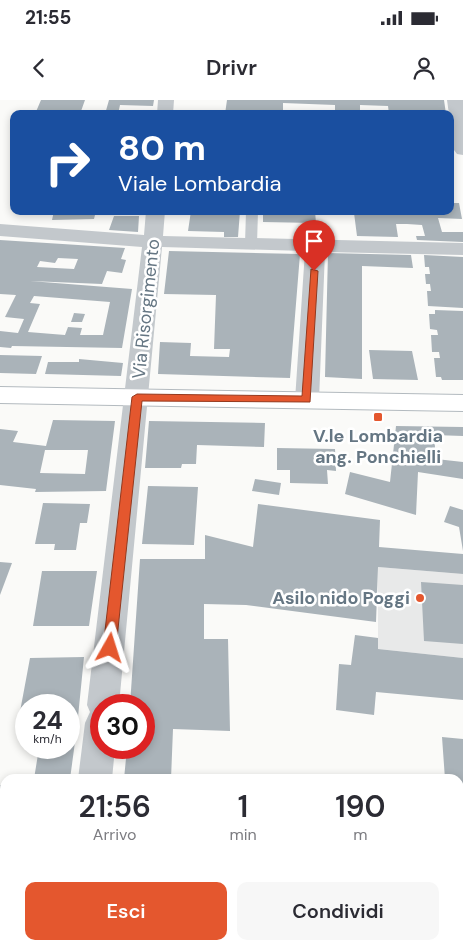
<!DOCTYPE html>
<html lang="it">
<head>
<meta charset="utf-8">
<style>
  body { margin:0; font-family:"DM Sans",sans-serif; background:#f7f7f7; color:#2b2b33; height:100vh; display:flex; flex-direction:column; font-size:19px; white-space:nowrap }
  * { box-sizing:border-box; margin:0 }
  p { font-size:16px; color:#7c7c81 }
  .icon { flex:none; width:28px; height:28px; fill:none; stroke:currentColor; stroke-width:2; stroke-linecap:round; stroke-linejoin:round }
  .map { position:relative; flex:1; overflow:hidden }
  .sheet { position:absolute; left:0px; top:674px; width:464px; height:176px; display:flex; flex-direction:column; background:#fff; border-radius:15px 15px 0 0; box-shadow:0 2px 8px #0003 }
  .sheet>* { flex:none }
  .banner { position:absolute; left:10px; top:10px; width:444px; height:105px; border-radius:10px; box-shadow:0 2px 8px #0003; background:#1a4fa0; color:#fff; overflow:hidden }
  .speed { position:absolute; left:15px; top:594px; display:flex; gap:10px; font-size:25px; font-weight:700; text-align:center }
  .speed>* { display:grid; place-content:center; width:65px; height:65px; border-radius:50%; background:#fff; box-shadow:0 2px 8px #0003; line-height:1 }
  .speed small { font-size:12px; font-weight:400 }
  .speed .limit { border:8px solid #d22; background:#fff; color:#111 }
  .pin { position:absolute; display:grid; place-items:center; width:42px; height:42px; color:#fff; margin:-51px -21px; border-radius:50% 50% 50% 0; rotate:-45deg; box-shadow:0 0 5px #0007 }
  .pin .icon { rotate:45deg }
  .me { position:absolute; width:55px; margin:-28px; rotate:6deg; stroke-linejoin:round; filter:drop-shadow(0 0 4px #0008) }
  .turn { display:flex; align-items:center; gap:18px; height:105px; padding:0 25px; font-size:22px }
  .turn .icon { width:65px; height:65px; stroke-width:2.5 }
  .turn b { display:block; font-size:35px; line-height:42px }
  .eta { display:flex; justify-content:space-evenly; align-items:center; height:85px; text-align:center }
  .eta b { font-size:30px; font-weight:600; line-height:35px }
  .cta { display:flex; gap:10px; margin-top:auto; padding:10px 25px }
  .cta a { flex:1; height:58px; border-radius:10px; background:#e4572e; color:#fff; font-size:20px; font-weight:600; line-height:58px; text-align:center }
  .cta a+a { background:#f7f7f7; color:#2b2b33 }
  .status { display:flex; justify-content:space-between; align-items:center; height:35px; padding:0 25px; background:#fff; direction:ltr }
  .status svg { height:14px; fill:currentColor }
  header { display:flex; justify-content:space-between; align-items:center; height:65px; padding:0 25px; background:#fff; font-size:22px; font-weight:600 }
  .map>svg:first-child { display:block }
  .built { fill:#e8e9e9 }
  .building { fill:#aab3b9; fill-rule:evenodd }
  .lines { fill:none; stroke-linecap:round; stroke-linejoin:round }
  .secondary-casing { stroke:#b3babf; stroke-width:2 }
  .lane { fill:#c3c8cc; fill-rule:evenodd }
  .street { fill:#c3c8cc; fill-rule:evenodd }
  .secondary { fill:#fff; fill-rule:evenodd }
  .route { fill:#e4572e; stroke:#94391e }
  .poi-dot { fill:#e4572e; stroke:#fff; stroke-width:2 }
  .labels { text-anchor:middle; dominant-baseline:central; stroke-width:5; stroke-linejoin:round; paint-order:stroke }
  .street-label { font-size:18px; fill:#657683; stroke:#fff }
  .poi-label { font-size:18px; font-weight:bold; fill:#657683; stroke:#fff }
</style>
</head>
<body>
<div class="status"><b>21:55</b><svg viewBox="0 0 49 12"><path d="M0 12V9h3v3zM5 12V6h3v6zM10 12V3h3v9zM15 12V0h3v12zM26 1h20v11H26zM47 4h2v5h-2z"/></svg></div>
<header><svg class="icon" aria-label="back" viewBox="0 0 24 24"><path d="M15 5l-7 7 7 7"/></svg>Drivr<svg class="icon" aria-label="person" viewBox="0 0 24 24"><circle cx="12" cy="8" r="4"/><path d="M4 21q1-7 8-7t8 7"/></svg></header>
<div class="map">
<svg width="463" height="849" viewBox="0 0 463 849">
  <rect width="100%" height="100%" fill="#fafaf8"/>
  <!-- built -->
  <path class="built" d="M378 467 463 474V558L378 549Z"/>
  <!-- building -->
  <path class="building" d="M41 0H85L80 14H35Z
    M109 0H154L153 6 120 5 118 14H105Z
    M227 0H444L446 14H429L428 11 416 10 417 14H389L388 6 360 5V13H335V5L283 3V14H225Z
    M450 46H451L454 69 450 68Z
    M450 103H459L462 119 438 118 442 132H463V142L417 140 416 136H425L422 125 407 124H396L398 137 357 136 354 113 450 111Z
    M54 111H96L94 119 52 120Z
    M191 111H240L238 137H224V132L188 131Z
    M263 111H315L316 123 263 122Z
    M114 116H139L138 132 109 130Z
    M0 140 125 148 121 159 126 160 122 173 107 171 102 184 30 181 132 189 122 248 12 246 11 248 0 247V231L18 233 24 219 5 217 16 195 0 194ZM58 158 78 159 74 169 37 167 40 161 55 163ZM34 196 110 202 103 235H80L82 228 68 227 65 235 28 232 40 204 30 203Z
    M169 151 300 154 290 278 158 274 160 242 191 243 190 256 229 257 230 249H214L216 195 164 194Z
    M328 153 411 155 413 168 362 166V279L325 277Z
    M424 155 463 157V208L428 206 427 191H431L430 184H426L425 174H430L429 167H425Z
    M435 210 463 211V280H442L441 277H436L434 258H440L439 252H432L431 235H438L437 230 430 229 429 214H435Z
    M74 213 85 214 82 222H71Z
    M369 250 412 251 418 280 373 279Z
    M0 255 42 256 36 274 0 273Z
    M79 259 123 263 121 276 45 274 48 262H79Z
    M53 320 115 321 106 391 35 392 36 389 0 385V329L18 331 13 342 46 346ZM45 350H88L85 374 40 373Z
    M149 321 265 323 264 347 197 345 196 364H182L181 368H145Z
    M396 326 463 327V336L434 335 436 359 463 362V379L418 372 416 415 345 394 350 372 390 382Z
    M277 348 335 349 336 371 327 370 328 384 290 383V370H277Z
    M255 379 281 383 279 395 252 391Z
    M148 386 198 387 194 445 142 444Z
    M43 403 90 404 87 423H80L76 450H54L55 444H35Z
    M258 404 380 420 379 447 463 454V474L378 467 376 522 246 505 204 504V539H228L230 631 173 629 171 679H124L127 648H144V605H130L140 459H205V435L253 447Z
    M450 406 463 410V451L459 427 444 422Z
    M0 462 12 463 0 495Z
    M42 471H97L89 526H33Z
    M421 482 463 485V544L424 541Z
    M355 535 378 538V549L463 558V600L376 592 374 615 336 610 339 564 351 565Z
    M84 557 78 617H69V605H26V617H19L30 558Z
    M442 637 463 639V714L459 713V679H445Z
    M69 642H75L70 679H34L39 648H69Z
    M0 685 5 686V723L0 721Z"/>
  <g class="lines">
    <defs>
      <path id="secondary" d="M0 287 463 295V311L0 303Z"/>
    </defs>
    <!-- secondary casing -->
    <use href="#secondary" class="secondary-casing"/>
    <!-- lane -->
    <path class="lane" d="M246 111H258L257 144 251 148 245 144Z"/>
    <!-- street -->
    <path class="street" d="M158 0H174L173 14H157Z
      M447 0H463V55L457 54 454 50Z
      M146 111H165L163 136 463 143V155L325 152 319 300 316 306 307 308 298 306 295 300 305 151 162 147 119 605H101V648H115L112 679H78L85 623 90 612 87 605 142 147 0 136V124L144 135Z
      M0 746 5 747V783L0 782Z
      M46 845H85L84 849H44Z
      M385 845H443L445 849H386Z"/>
    <!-- secondary -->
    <use href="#secondary" class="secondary"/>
  </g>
  <!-- route -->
  <path class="route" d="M311 169 318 171 310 302 142 301 116 548 114 552 110 553 105 552 103 548 132 297 137 294 302 296Z"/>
  <!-- markers -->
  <g class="poi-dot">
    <rect x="373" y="312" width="10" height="10" rx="2.5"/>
    <circle cx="420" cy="498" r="5"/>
  </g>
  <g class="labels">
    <!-- street labels -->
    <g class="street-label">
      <text transform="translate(146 209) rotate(-84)">Via Risorgimento</text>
    </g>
    <!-- poi labels -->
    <g class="poi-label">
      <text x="378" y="336">V.le Lombardia<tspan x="378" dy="21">ang. Ponchielli</tspan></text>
      <text x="410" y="498" text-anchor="end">Asilo nido Poggi</text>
    </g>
  </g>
</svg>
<div class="speed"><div>24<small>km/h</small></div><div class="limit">30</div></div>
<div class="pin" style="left:314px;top:171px;background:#d93025"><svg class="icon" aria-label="arrive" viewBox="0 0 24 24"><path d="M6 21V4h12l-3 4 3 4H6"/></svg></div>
<svg class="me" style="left:110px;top:548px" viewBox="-20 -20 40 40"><path d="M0-17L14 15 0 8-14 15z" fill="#e4572e" stroke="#fff" stroke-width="4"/></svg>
<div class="banner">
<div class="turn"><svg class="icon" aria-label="right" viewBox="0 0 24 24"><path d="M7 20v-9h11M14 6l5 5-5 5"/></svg><div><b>80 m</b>Viale Lombardia</div></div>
</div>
<section class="sheet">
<div class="eta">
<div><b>21:56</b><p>Arrivo</p></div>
<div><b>1</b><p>min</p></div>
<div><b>190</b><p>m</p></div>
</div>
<div class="cta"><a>Esci</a><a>Condividi</a></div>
</section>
</div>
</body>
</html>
